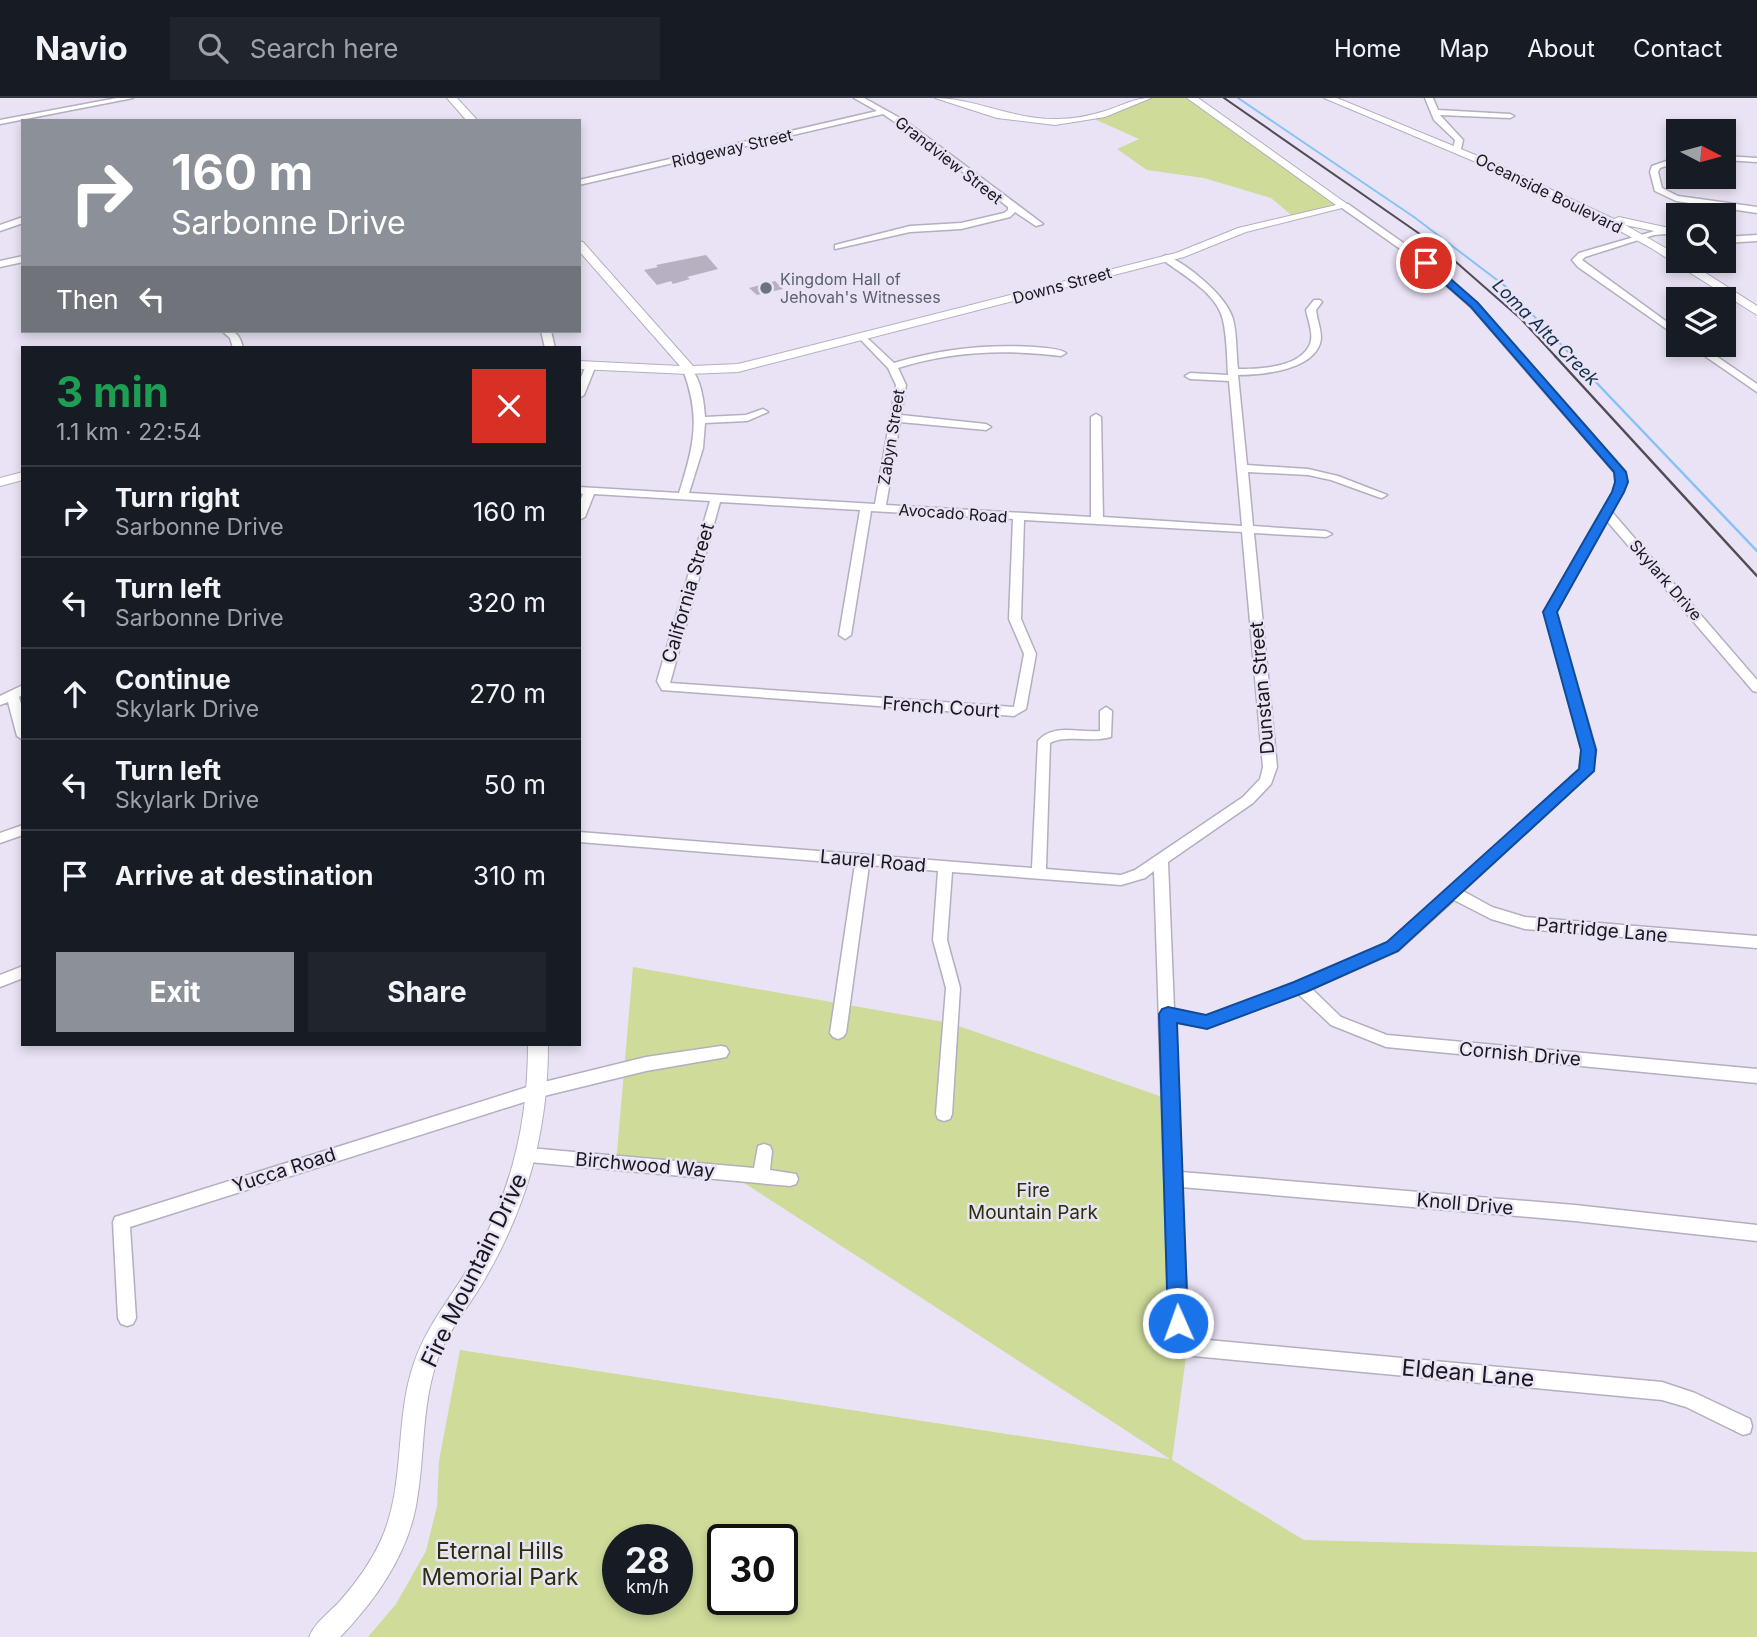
<!DOCTYPE html>
<html lang="en">
<head>
<meta charset="utf-8">
<style>
  body { margin:0; font-family:Inter,sans-serif; background:#20242c; color:#f1f3f6; height:100vh; display:flex; flex-direction:column; font-size:26px; white-space:nowrap }
  * { box-sizing:border-box; margin:0 }
  p { font-size:23px; color:#9ea1a6 }
  .icon { flex:none; width:38px; height:38px; fill:none; stroke:currentColor; stroke-width:2; stroke-linecap:round; stroke-linejoin:round }
  .map { position:relative; flex:1; overflow:hidden }
  .drawer { position:absolute; left:21px; top:248px; width:560px; height:700px; display:flex; flex-direction:column; background:#171b24; border-radius:0px; box-shadow:0 4px 10px #0003 }
  .drawer>* { flex:none }
  .guide { position:absolute; left:21px; top:21px; width:560px; height:214px; border-radius:0px; box-shadow:0 4px 10px #0003; background:#8c9099; color:#fff; overflow:hidden }
  .needle { width:46px; rotate:96deg }
  .controls { position:absolute; left:1666px; top:21px; display:grid; gap:14px }
  .controls a { display:grid; place-items:center; width:70px; height:70px; border-radius:0px; background:#171b24; box-shadow:0 4px 10px #0003; font-size:35px }
  .speed { position:absolute; left:602px; top:1426px; display:flex; gap:14px; font-size:35px; font-weight:700; text-align:center }
  .speed>* { display:grid; place-content:center; width:91px; height:91px; border-radius:50%; background:#171b24; box-shadow:0 4px 10px #0003; line-height:1 }
  .speed small { font-size:18px; font-weight:400 }
  .speed .limit { border:4px solid #111; border-radius:10px; background:#fff; color:#111 }
  .pin { position:absolute; display:grid; place-items:center; width:60px; height:60px; color:#fff; margin:-30px; border:4px solid #fff; border-radius:50%; box-shadow:0 2px 7px #0007 }
  .me { position:absolute; width:77px; margin:-38px; rotate:358deg; stroke-linejoin:round; filter:drop-shadow(0 0 5px #0008) }
  .turn { display:flex; align-items:center; gap:24px; height:147px; padding:0 35px; font-size:32px }
  .turn .icon { width:91px; height:91px; stroke-width:2.5 }
  .turn b { display:block; font-size:49px; line-height:60px }
  .then { display:flex; align-items:center; height:66px; padding:0 35px; background:#0003; gap:14px; font-size:26px }
  .round { display:grid; place-items:center; flex:none; width:74px; height:74px; border-radius:0px; background:#20242c }
  .overview { display:flex; align-items:center; justify-content:space-between; height:119px; padding:0 35px }
  h1 { font-size:42px; font-weight:700; line-height:52px; color:#1e9e55 }
  .button { display:flex; gap:14px; margin-top:auto; padding:14px 35px }
  .button a { flex:1; height:80px; border-radius:0px; background:#8c9099; color:#fff; font-size:28px; font-weight:700; line-height:80px; text-align:center }
  .button a+a { background:#20242c; color:#f1f3f6 }
  ul { padding:0; list-style:none }
  li { display:flex; align-items:center; gap:21px; height:91px; padding:0 35px; border-top:2px solid #363941 }
  li div { flex:1 }
  li b { display:block; font-size:26px }
  li em { font-style:normal }
  header { display:flex; align-items:center; gap:42px; box-sizing:border-box; height:98px; padding:0 35px; background:#171b24; border-bottom:2px solid #363941 }
  header strong { font-size:33px }
  nav { display:flex; gap:38px; margin-inline-start:auto; font-size:24px }
  .search { width:490px; height:63px; background:#20242c; display:flex; align-items:center; gap:18px; box-sizing:border-box; padding:0 24px; border-radius:0px; color:#9ea1a6; font-size:26px }
  .map>svg:first-child { display:block }
  .green { fill:#cedb99; fill-rule:evenodd }
  .lines { fill:none; stroke-linecap:round; stroke-linejoin:round }
  .stream-far1 { stroke:#86c2f7; stroke-width:2 }
  .stream { stroke:#86c2f7; stroke-width:2.5 }
  .building { fill:#b6b0c1 }
  .minor-casing { stroke:#b4aebf; stroke-width:3 }
  .major-casing { stroke:#b4aebf; stroke-width:2 }
  .minor { fill:#fff; fill-rule:evenodd }
  .major { fill:#fff; fill-rule:evenodd }
  .rail-far1 { stroke:#4f4c55; stroke-width:2 }
  .rail { stroke:#4f4c55; stroke-width:2.5 }
  .route { fill:#1a73e8; stroke:#114b97; stroke-width:2 }
  .worship-dot { fill:#6b7280; stroke:#e9e3f5; stroke-width:2.5 }
  .labels { text-anchor:middle; dominant-baseline:central; stroke-width:5; stroke-linejoin:round; paint-order:stroke }
  .far-street-label { font-size:16px; fill:#1a181e; stroke:#e9e3f5 }
  .far-worship-label { font-size:16px; fill:#5b616d; stroke:#e9e3f5; text-anchor:start }
  .far-water-label { font-size:18px; font-style:italic; fill:#10304a; stroke:#e9e3f5 }
  .street-label { font-size:19px; fill:#1a181e; stroke:#e9e3f5 }
  .park-label { font-size:19px; fill:#2a3007; stroke:#e9e3f5 }
  .near-street-label { font-size:23px; fill:#1a181e; stroke:#e9e3f5 }
  .near-park-label { font-size:23px; fill:#2a3007; stroke:#e9e3f5 }
</style>
</head>
<body>
<header>
<strong>Navio</strong>
<div class="search"><svg class="icon" aria-label="search" viewBox="0 0 24 24"><circle cx="10" cy="10" r="6"/><path d="M15 15l6 6"/></svg>Search here</div>
<nav><a>Home</a><a>Map</a><a>About</a><a>Contact</a></nav>
</header>
<div class="map">
<svg width="1757" height="1539" viewBox="0 0 1757 1539">
  <rect width="100%" height="100%" fill="#e9e3f5"/>
  <!-- green -->
  <path class="green" d="M1145 0H1193L1346 108 1295 120 1271 100 1204 80 1147 72 1117 51 1139 41 1092 20Z
    M633 869 950 925 1171 1002 1188 1244 1172 1362 1304 1442 1757 1454V1539H368L396 1506 426 1453 437 1408 439 1363 460 1252 1170 1361 732 1077 616 1066ZM618 1442H677V1502H618ZM723 1442H782V1502H723Z"/>
  <g class="lines">
    <!-- stream-far1 -->
    <path class="stream-far1" d="M1238 0 1414 119 1505 188 1573 259"/>
    <!-- stream -->
    <path class="stream" d="M1571 258 1757 453"/>
  </g>
  <!-- building -->
  <path class="building" d="M706 157 718 171 687 179 690 181 673 186 671 183 657 187 644 172 658 169 656 167Z
    M775 183 783 191 757 197 749 190Z"/>
  <g class="lines">
    <defs>
      <path id="minor" d="M117 0H133L0 26V22Z
        M854 0H864L907 24 1043 126 1036 128 1015 114 1010 119 961 131 910 134 835 151V147L910 128 961 125 1004 115 1008 112V109L924 44 883 16 579 87V82L877 13Z
        M1425 0H1433L1438 12 1510 16 1514 18 1510 20 1440 17 1463 42 1461 51 1457 53 1453 51 1455 42 1434 22Z
        M1724 58 1757 60V64L1724 62Z
        M1678 59V64L1660 70 1658 74 1662 90 1678 98 1757 109V115L1676 103 1655 93 1650 74 1652 68Z
        M1342 106H1348L1429 163 1477 205 1624 372 1626 384 1612 414 1757 582V594L1753 593 1607 423 1556 514 1596 652 1593 673 1463 793 1492 809 1525 819 1757 838V850L1525 831 1491 821 1454 802 1398 853 1312 891 1341 919 1387 937 1757 971V985L1386 949 1331 927 1298 896 1207 930 1175 924 1181 1074 1575 1107 1757 1127V1143L1575 1123 1181 1089 1189 1232 1197 1241 1662 1284 1695 1295 1750 1321 1752 1328 1750 1335 1743 1337 1686 1309 1662 1302 1193 1258C1178 1252 1173 1240 1169 1225L1154 773 1145 780 1121 787 952 774 947 842 960 890 952 1016 950 1021 944 1023 938 1021 936 1016 946 890 933 842 938 773 869 767 846 935 843 939 838 941 833 939 830 935 855 766 579 744V734L1032 770 1038 643C1053 625 1079 635 1100 633V613L1106 609 1112 613 1111 639C1091 645 1066 636 1050 645L1046 771 1121 777 1135 772 1243 699 1260 681 1263 669 1242 434 1024 422 1021 521 1036 556 1026 611 1014 618 662 592 657 583 710 403 594 396 585 419 579 422V405L583 396 579 395V389L679 395C694 348 701 319 683 272L688 269C701 277 704 304 705 319L746 317 763 311 768 314 747 323 705 325 703 350 689 395 875 406 896 287 888 270 859 240 864 237 894 265C939 251 987 246 1034 249 1045 250 1058 250 1066 255L1061 258C1006 251 951 253 898 270L906 287 901 317 986 326 991 329 986 332 900 324 886 407 1091 419V319L1096 316 1101 319 1103 419 1242 428 1229 283 1190 281 1185 278 1190 275 1228 277C1227 259 1227 240 1223 222 1217 195 1184 178 1163 162L1161 160 1166 157C1188 167 1226 197 1233 221 1237 237 1236 255 1238 271 1259 271 1300 270 1310 246 1314 236 1308 222 1306 212L1314 202H1320L1322 204 1316 212C1317 221 1321 231 1321 240 1318 272 1262 277 1238 277L1247 367 1308 371 1338 378 1387 397 1382 400 1378 399 1331 382 1308 377 1248 374 1253 428 1326 433 1332 436 1326 439 1254 435 1277 669 1271 686 1253 705 1168 764 1174 911 1207 918 1295 885 1388 845 1580 671 1582 652 1544 514 1613 394 1616 384 1615 375 1471 209 1423 167 1342 110ZM720 404 860 412 839 537 845 541 851 537 871 413 1013 421 1009 521 1024 556 1014 609 670 585Z
        M23 119V125L0 133V127Z
        M1665 130 1678 132V138L1665 136 1654 137 1585 159 1582 162 1678 232V239L1578 169 1572 162 1579 155Z
        M1757 137V143L1724 145V139Z
        M23 158V164L0 169V163Z
        M222 233C236 232 240 237 243 250H233L230 240Z
        M541 233H551L555 250H545Z
        M1689 247H1700L1757 286V294Z
        M587 265 596 267 584 297 579 300V284Z
        M23 587V596L19 599 23 613V642L17 638 8 604 0 607V598Z
        M23 727V737L0 745V735Z
        M23 868V880L0 889V877Z
        M721 948 726 949 729 954 726 959 721 960 646 973 540 999 130 1129 136 1220 133 1226 127 1228 121 1226 118 1220 113 1124 115 1119 540 985 646 959Z
        M764 1046 770 1048 772 1053 770 1072 796 1076 798 1081 796 1086 790 1088 529 1064 523 1062 521 1057 523 1052 529 1050 754 1070 758 1048Z"/>
      <path id="major" d="M447 0H457L478 23H467Z
        M935 0C975 0 1013 22 1057 21 1073 21 1089 18 1105 13 1121 8 1134 0 1151 0L1105 19 1055 27 997 20Z
        M1187 0H1198L1350 108 1246 134 1184 159 738 274 688 276 579 271V263L680 268 579 153V143L583 144 693 268 738 266 1176 155 1238 130 1336 107Z
        M1324 0H1337L1490 63 1614 121 1619 119 1678 132V136L1674 137 1625 127 1678 157V163H1687L1757 208V217L1651 150 1598 121 1483 67Z
        M23 374V382L0 388V380Z
        M528 947H548C548 1032 528 1106 486 1179 470 1208 446 1234 436 1266 421 1312 425 1361 416 1408 407 1456 377 1500 344 1535L340 1539H309C315 1524 329 1515 340 1503 356 1485 371 1464 381 1442 406 1387 394 1322 414 1265 426 1229 450 1201 469 1169 510 1099 528 1028 528 947Z"/>
    </defs>
    <!-- minor casing -->
    <use href="#minor" class="minor-casing"/>
    <!-- major casing -->
    <use href="#major" class="major-casing"/>
    <!-- minor -->
    <use href="#minor" class="minor"/>
    <!-- major -->
    <use href="#major" class="major"/>
    <!-- rail-far1 -->
    <path class="rail-far1" d="M1224 0 1440 150 1521 221 1556 259"/>
    <!-- rail -->
    <path class="rail" d="M1555 258 1757 478"/>
  </g>
  <!-- route -->
  <path class="route" d="M1423 163H1430L1478 205 1626 374 1628 384 1624 394 1557 514 1596 652 1594 673 1398 853 1306 894 1207 931 1177 925 1188 1225 1185 1232 1178 1235 1171 1232 1168 1225 1159 916 1162 911 1168 909 1206 917 1294 884 1387 844 1579 671 1581 652 1543 514 1612 394 1615 384 1614 374 1471 209 1423 167Z"/>
  <!-- markers -->
  <circle class="worship-dot" cx="766" cy="190" r="7"/>
  <g class="labels">
    <!-- far-street labels -->
    <g class="far-street-label">
      <text transform="translate(732 50) rotate(-13)">Ridgeway Street</text>
      <text transform="translate(949 62) rotate(38)">Grandview Street</text>
      <text transform="translate(1549 95) rotate(26)">Oceanside Boulevard</text>
      <text transform="translate(1062 187) rotate(-15)">Downs Street</text>
      <text transform="translate(891 339) rotate(-81)">Zabyn Street</text>
      <text transform="translate(953 415) rotate(4)">Avocado Road</text>
      <text transform="translate(1666 482) rotate(49)">Skylark Drive</text>
    </g>
    <!-- far-worship labels -->
    <g class="far-worship-label">
      <text x="780" y="181">Kingdom Hall of<tspan x="780" dy="18">Jehovah's Witnesses</tspan></text>
    </g>
    <!-- far-water labels -->
    <g class="far-water-label">
      <text transform="translate(1546 234) rotate(45)">Loma Alta Creek</text>
    </g>
    <!-- street labels -->
    <g class="street-label">
      <text transform="translate(688 495) rotate(-74)">California Street</text>
      <text transform="translate(1262 590) rotate(-95)">Dunstan Street</text>
      <text transform="translate(941 609) rotate(4)">French Court</text>
      <text transform="translate(873 763) rotate(5)">Laurel Road</text>
      <text transform="translate(1602 832) rotate(5)">Partridge Lane</text>
      <text transform="translate(1520 956) rotate(5)">Cornish Drive</text>
      <text transform="translate(645 1067) rotate(5)">Birchwood Way</text>
      <text transform="translate(284 1072) rotate(-18)">Yucca Road</text>
      <text transform="translate(1465 1106) rotate(5)">Knoll Drive</text>
    </g>
    <!-- park labels -->
    <g class="park-label">
      <text x="1033" y="1092">Fire<tspan x="1033" dy="22">Mountain Park</tspan></text>
    </g>
    <!-- near-street labels -->
    <g class="near-street-label">
      <text transform="translate(474 1172) rotate(-64)">Fire Mountain Drive</text>
      <text transform="translate(1468 1275) rotate(5)">Eldean Lane</text>
    </g>
    <!-- near-park labels -->
    <g class="near-park-label">
      <text x="500" y="1453">Eternal Hills<tspan x="500" dy="26">Memorial Park</tspan></text>
    </g>
  </g>
</svg>
<div class="controls">
<a><svg class="needle" viewBox="-14 -14 28 28"><path d="M0-13l5 13h-10z" fill="#e53935"/><path d="M0 13l5-13h-10z" fill="#9ea1a6"/></svg></a>
<a><svg class="icon" aria-label="search" viewBox="0 0 24 24"><circle cx="10" cy="10" r="6"/><path d="M15 15l6 6"/></svg></a>
<a><svg class="icon" aria-label="layers" viewBox="0 0 24 24"><path d="M12 4l9 5-9 5-9-5zM3 14l9 5 9-5"/></svg></a>
</div>
<div class="speed"><div>28<small>km/h</small></div><div class="limit">30</div></div>
<div class="pin" style="left:1426px;top:165px;background:#d93025"><svg class="icon" aria-label="arrive" viewBox="0 0 24 24"><path d="M6 21V4h12l-3 4 3 4H6"/></svg></div>
<svg class="me" style="left:1178px;top:1225px" viewBox="-20 -20 40 40"><circle r="17" fill="#1a73e8" stroke="#fff" stroke-width="3"/><path d="M0-11L8 9 0 5-8 9z" fill="#fff"/></svg>
<div class="guide">
<div class="turn"><svg class="icon" aria-label="right" viewBox="0 0 24 24"><path d="M7 20v-9h11M14 6l5 5-5 5"/></svg><div><b>160 m</b>Sarbonne Drive</div></div>
<div class="then">Then<svg class="icon" aria-label="left" viewBox="0 0 24 24"><path d="M17 20v-9H6M10 6l-5 5 5 5"/></svg></div>
</div>
<section class="drawer">
<div class="overview"><div><h1>3 min</h1><p>1.1 km · 22:54</p></div><a class="round" style="background:#d93025;color:#fff"><svg class="icon" aria-label="close" viewBox="0 0 24 24"><path d="M6 6l12 12M18 6L6 18"/></svg></a></div>
<ul>
<li><svg class="icon" aria-label="right" viewBox="0 0 24 24"><path d="M7 20v-9h11M14 6l5 5-5 5"/></svg><div><b>Turn right</b><p>Sarbonne Drive</p></div><em>160 m</em></li>
<li><svg class="icon" aria-label="left" viewBox="0 0 24 24"><path d="M17 20v-9H6M10 6l-5 5 5 5"/></svg><div><b>Turn left</b><p>Sarbonne Drive</p></div><em>320 m</em></li>
<li><svg class="icon" aria-label="ahead" viewBox="0 0 24 24"><path d="M12 20V5M6 11l6-6 6 6"/></svg><div><b>Continue</b><p>Skylark Drive</p></div><em>270 m</em></li>
<li><svg class="icon" aria-label="left" viewBox="0 0 24 24"><path d="M17 20v-9H6M10 6l-5 5 5 5"/></svg><div><b>Turn left</b><p>Skylark Drive</p></div><em>50 m</em></li>
<li><svg class="icon" aria-label="arrive" viewBox="0 0 24 24"><path d="M6 21V4h12l-3 4 3 4H6"/></svg><div><b>Arrive at destination</b></div><em>310 m</em></li>
</ul>
<div class="button"><a>Exit</a><a>Share</a></div>
</section>
</div>
</body>
</html>
